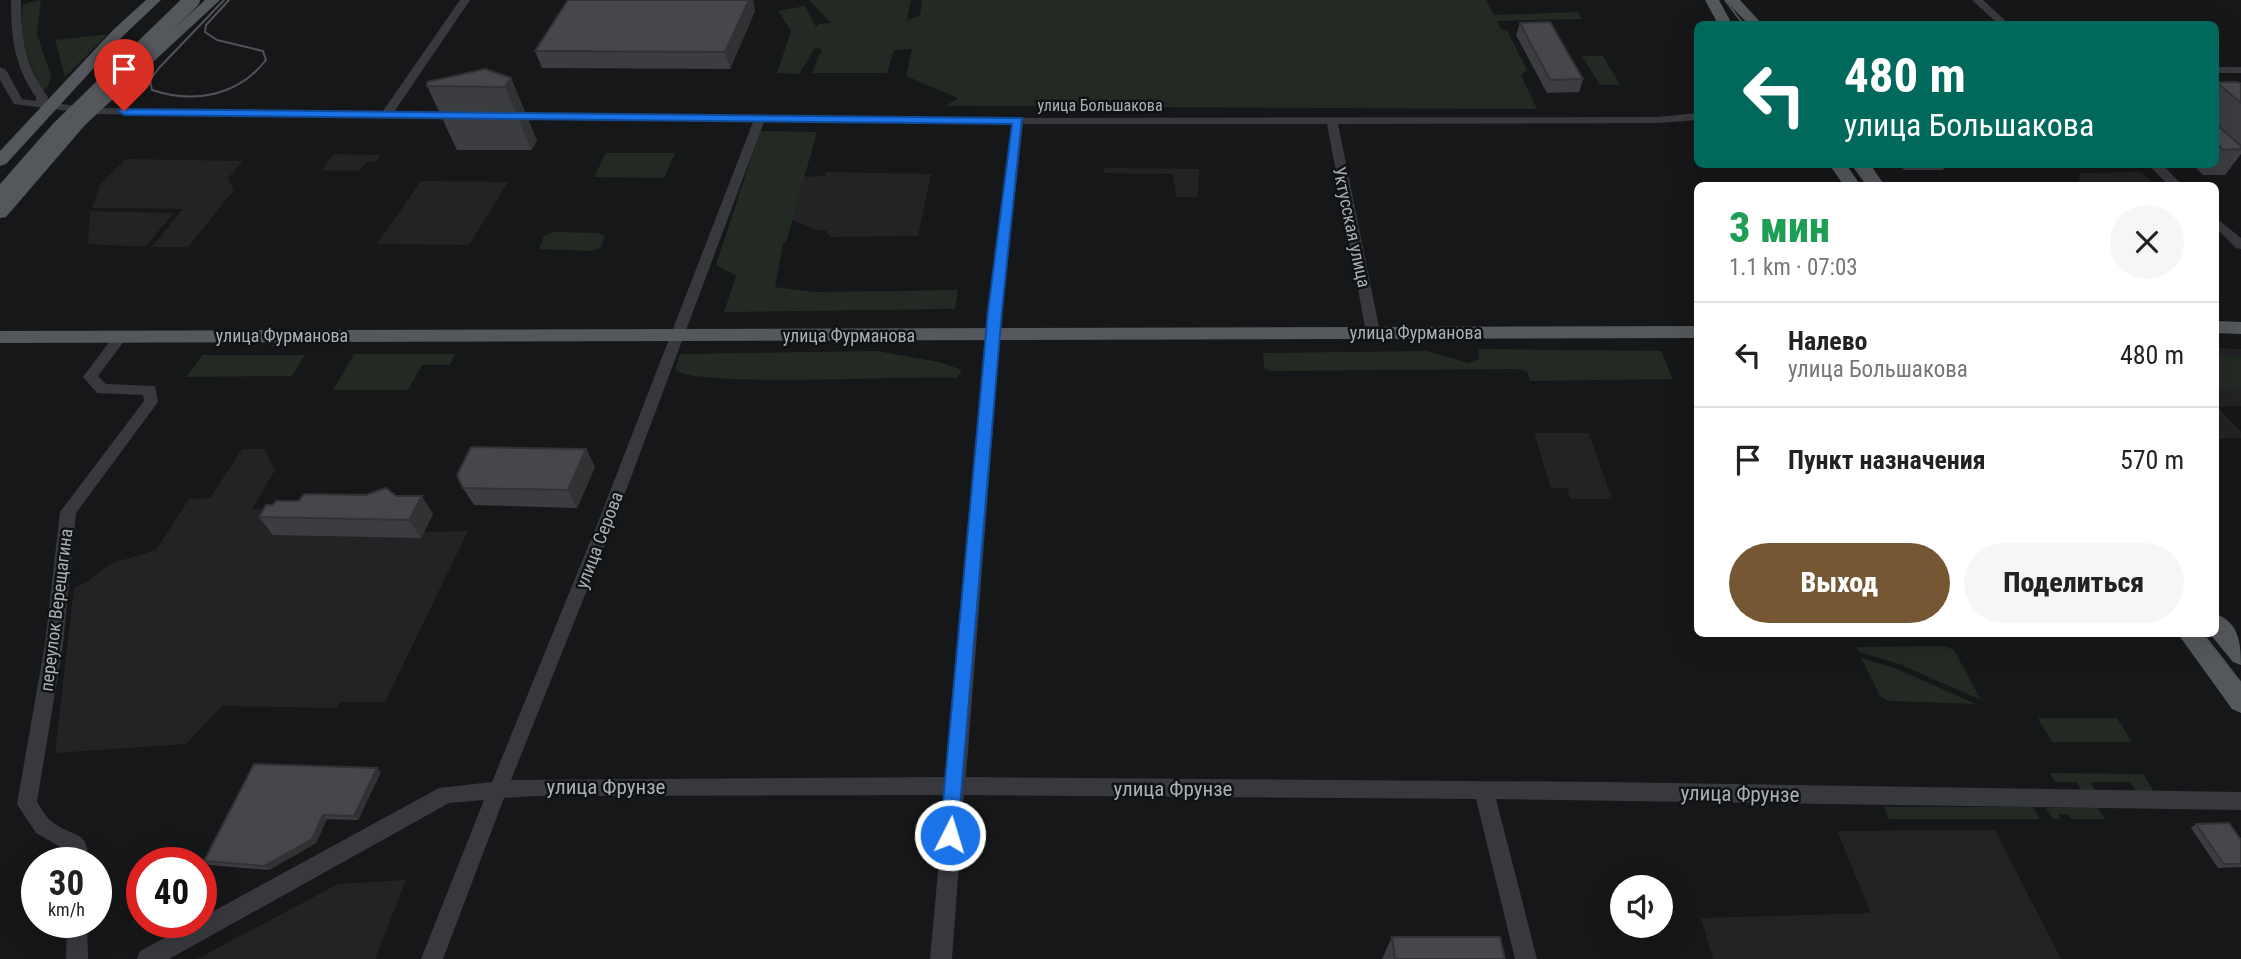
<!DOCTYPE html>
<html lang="ru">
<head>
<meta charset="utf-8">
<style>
  body { margin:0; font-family:"Roboto Condensed",sans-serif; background:#f6f6f6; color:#222; height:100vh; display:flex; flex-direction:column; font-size:26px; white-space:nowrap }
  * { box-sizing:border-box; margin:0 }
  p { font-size:23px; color:#767676 }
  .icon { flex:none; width:38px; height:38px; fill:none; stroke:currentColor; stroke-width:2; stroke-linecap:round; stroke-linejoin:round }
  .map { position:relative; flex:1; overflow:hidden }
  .sheet { position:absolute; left:1694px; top:182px; width:525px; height:455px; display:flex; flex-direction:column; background:#fff; border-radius:10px; box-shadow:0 7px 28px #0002 }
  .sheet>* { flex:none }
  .hud { position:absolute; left:1694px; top:21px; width:525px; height:147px; border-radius:10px; box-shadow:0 7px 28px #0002; background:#00695c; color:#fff; overflow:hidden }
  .fabs { position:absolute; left:1610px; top:875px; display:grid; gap:14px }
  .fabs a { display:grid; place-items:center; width:63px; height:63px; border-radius:50%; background:#fff; box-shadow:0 7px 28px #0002; font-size:35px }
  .speed { position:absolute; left:21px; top:847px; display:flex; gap:14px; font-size:35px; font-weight:700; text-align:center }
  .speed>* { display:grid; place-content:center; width:91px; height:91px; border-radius:50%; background:#fff; box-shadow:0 7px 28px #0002; line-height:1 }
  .speed small { font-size:18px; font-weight:400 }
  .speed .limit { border:10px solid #d22; background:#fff; color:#111 }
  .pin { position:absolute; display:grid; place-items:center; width:60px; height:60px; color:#fff; margin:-72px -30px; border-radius:50% 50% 50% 0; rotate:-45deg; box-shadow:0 0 7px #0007 }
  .pin .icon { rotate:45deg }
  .me { position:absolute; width:77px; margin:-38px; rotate:5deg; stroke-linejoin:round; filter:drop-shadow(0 0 5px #0008) }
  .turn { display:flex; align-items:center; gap:24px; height:147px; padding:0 35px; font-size:32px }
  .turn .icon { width:91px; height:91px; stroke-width:2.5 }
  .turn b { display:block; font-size:49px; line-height:60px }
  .round { display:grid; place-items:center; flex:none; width:74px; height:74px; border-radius:37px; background:#f6f6f6 }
  .summary { display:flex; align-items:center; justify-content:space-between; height:119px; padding:0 35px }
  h1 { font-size:42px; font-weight:800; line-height:52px; color:#1e9e55 }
  .button { display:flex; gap:14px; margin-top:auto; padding:14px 35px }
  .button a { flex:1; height:80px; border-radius:42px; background:#765734; color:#fff; font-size:28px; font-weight:800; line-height:80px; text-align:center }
  .button a+a { background:#f6f6f6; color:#222 }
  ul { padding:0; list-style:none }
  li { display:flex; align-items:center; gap:21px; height:105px; padding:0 35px; border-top:2px solid #e0e0e0 }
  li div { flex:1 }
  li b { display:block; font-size:26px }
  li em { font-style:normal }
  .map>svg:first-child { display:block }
  .built { fill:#232325 }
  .green { fill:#232a23 }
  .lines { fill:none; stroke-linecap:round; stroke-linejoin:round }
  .minor { fill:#38393d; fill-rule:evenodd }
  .major { fill:#54575b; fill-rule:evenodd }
  .tram { stroke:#515357; stroke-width:2 }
  .major-bridge { stroke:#54575b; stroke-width:16 }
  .wall { fill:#3c3d40 }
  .shaded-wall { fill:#313234 }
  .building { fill:#46474a; stroke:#313234; stroke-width:2 }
  .route { fill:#1a73e8; stroke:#114b97; stroke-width:2 }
  .labels { text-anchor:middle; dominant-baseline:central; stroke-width:5; stroke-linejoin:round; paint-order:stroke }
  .far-street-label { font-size:16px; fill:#aab0b6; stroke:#111213 }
  .street-label { font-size:18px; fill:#aab0b6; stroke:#111213 }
  .near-street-label { font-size:21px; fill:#aab0b6; stroke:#111213 }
</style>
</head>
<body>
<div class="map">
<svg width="2241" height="959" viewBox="0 0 2241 959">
  <rect width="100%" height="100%" fill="#161718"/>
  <!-- built -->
  <path class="built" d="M334 154 381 155 376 162H367L358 171 322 170Z
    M126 159 243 161 228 178 234 190 188 247H152L183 209 92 208 100 184Z
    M1105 168 1199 169 1198 197H1176L1173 174 1104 173Z
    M826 172 931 174 918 236 831 237 825 230H816L792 220 804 177 825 176Z
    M2141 172 2156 185 2054 184 2078 183 2080 173Z
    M421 181H430L508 182 469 245 377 244Z
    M90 211 174 213 145 247 88 244Z
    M2216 348 2241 349V406L2217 407 2241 432V438L2216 439Z
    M1534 433H1589L1612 499H1570L1567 488H1551Z
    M242 449H264L275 470 252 509H278L424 532 468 531 385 702H340L336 708 222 706 186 744 55 753 74 588 88 581 110 564 156 550 189 499 210 498Z
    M1995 830 2061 959H1713L1701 918 1871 913 1837 831Z
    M406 880 375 959H197L338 884Z"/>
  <!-- green -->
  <path class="green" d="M41 0 37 34 51 76 48 87 42 90 20 40 23 4Z
    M809 0H911L907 20 920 16 922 0H1486L1494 15 1578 12 1582 19 1497 21 1501 29 1507 30 1527 70 1521 75 1537 109 946 106 958 98 906 76 912 49 894 50 887 73H812L822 49 815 48 799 74 777 73 791 31 778 11 805 6 816 27 819 24 831 23Z
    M108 34 65 77 55 40Z
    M1582 56H1603L1620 85H1600Z
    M760 131 817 132 786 243H783L775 287 815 292 958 290 955 309 724 312 736 276 716 265Z
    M606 153H675L664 178 594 177Z
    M554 232 599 233 605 237 600 248 593 251 539 249 544 236Z
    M1478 349 1661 351 1673 379 1530 381 1527 371 1517 369 1269 371 1264 368 1263 353 1427 351 1468 363 1479 359Z
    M877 351 939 362 962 370 957 378C912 375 698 388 675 370L680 354Z
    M354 354H455L450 365H422L408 390H333Z
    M203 355H305L292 376 186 377Z
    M2216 357H2241V389L2221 390 2216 384Z
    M1945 646 1954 650 1981 700 1899 664 1860 652 1857 647Z
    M1861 658 1895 668 1976 704 1888 701 1880 696Z
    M2038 718H2117L2132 742H2052Z
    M2050 773 2143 774 2155 793H2137L2130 782H2091L2096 793H2083L2077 782H2055Z
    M1884 807H2033L2040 819H1889Z
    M2046 808H2098L2105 819H2071L2067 814H2058L2060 819H2053Z"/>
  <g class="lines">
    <!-- minor -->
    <path class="minor" d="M11 0H21C21 40 24 63 48 97L47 102 92 108 383 111 460 0H470L394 112 463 113 469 116 463 119 92 114 14 104 0 80V67L6 70 22 99 36 101V97C14 66 11 37 11 0Z
      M1972 0H1983L2009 24H1998Z
      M2216 67H2241V73H2216Z
      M507 113 1037 118 1658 117 1698 113V120L1658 123 1338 124 1380 332 1373 337 1366 332 1327 124H1023L1002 311 966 777 1604 782 2241 792V810L1496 799 1537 959H1515L1476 799 964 795 952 959H930L945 795 535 796 504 798 443 959H421L484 800 449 803 169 959H137L140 951 194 922H201V918L439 788 492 782 599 520 753 122 503 118V114ZM764 122 1012 124 988 311 947 777 511 780 615 520Z
      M2148 164H2162L2183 186H2169Z
      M2216 218 2241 238V249L2236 248 2216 228Z
      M121 331 128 336 98 376 106 384 155 386 158 402 76 513 63 644 37 802C41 808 45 816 51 821 71 838 90 828 88 863H68L69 852 36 833 17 804 45 644 60 512 144 401 143 395 97 393 83 377 116 333Z
      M67 922H87L88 959H66Z"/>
    <!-- major -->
    <path class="major" d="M146 0H161L124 35 6 164 0 166V151L114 29Z
      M205 0H220L85 125 6 217 0 218V203L75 119Z
      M1705 0H1719L1732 24H1718Z
      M1725 0H1740L1762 24H1748Z
      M1829 164H1846L1861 186H1844Z
      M1853 164H1870L1885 186H1868Z
      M2216 321 2241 322V334L2216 333Z
      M1698 326V338L0 343V331Z
      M2216 614C2239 622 2241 644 2241 665L2233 662 2210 634H2216Z
      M2178 634H2202L2241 683V713L2232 709Z"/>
    <!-- tram -->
    <path class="tram" d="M224 0 159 68 150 80 152 90C194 104 238 96 266 60L263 51 217 40 205 32 206 25 229 0
      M1725 0 1743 24
      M1852 164 1868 186
      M2203 634 2241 683"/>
    <!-- major-bridge -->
    <path class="major-bridge" d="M0 196 59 129 192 0"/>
  </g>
  <!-- wall -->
  <path class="wall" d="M568 0H753L755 11 730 69 542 68 535 51Z
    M1520 23 1583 79 1579 92 1547 93 1516 35Z
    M511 78 537 141 531 150H457L427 86Z
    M2216 82 2241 84V145L2216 123Z
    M2216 124 2241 146V154L2225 175H2203L2192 164H2216Z
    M1899 164H1946L1943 170H1904Z
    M586 449 595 467 577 508 474 505 463 488Z
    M396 496 433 514 421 538 273 535 259 517 299 501Z
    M381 772 358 820 327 819 316 843 269 870 209 865 204 861Z
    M2196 824 2241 840V867L2218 868 2191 828Z
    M1392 937 1505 959H1382Z"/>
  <!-- shaded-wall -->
  <path class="shaded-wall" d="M749 0H753L755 11 730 69 725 52Z
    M511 78 537 141 531 150 505 87Z
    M586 449 595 467 577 508 568 490Z
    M422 496 433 514 421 538 409 520Z
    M377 768 381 772 358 820 354 816Z
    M323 815 327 819 316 843 269 870 264 866Z"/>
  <!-- building -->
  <path class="building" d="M568 0H749L725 52 535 51Z
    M1550 22 1583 79 1550 80 1520 23Z
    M485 69 511 78 505 87 427 86V82Z
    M2216 82H2238L2241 84V103Z
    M2216 124 2241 146V149L2223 150 2216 143Z
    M471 447 586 449 568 490 463 488 457 475Z
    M386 488 396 496H422L409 520 259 517 266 505H273L276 501H299L304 494 366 495Z
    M254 764 377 768 354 816 323 815 312 839 264 866 204 861Z
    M2229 823 2241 840V864H2224L2196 824Z
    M1392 937H1500L1505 959H1395Z"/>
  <!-- route -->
  <path class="route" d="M120 109 1022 118 1002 311 957 842 950 844 942 842 940 835 988 311 1012 124 124 115 118 111Z"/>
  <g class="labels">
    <!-- far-street labels -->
    <g class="far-street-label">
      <text x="1100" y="105">улица Большакова</text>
    </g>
    <!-- street labels -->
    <g class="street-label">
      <text transform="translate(1352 227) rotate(78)">Уктусская улица</text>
      <text x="1416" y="332">улица Фурманова</text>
      <text x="282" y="335">улица Фурманова</text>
      <text x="849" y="335">улица Фурманова</text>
      <text transform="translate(599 540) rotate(-69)">улица Серова</text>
      <text transform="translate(56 610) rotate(-83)">переулок Верещагина</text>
    </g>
    <!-- near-street labels -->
    <g class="near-street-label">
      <text x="606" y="787">улица Фрунзе</text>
      <text x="1173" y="789">улица Фрунзе</text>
      <text transform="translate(1740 794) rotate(1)">улица Фрунзе</text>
    </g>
  </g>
</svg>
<div class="fabs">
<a><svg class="icon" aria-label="sound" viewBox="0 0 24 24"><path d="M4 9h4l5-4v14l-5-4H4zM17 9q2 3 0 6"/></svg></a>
</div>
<div class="speed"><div>30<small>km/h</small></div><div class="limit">40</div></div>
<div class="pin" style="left:124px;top:111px;background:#d93025"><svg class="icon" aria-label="arrive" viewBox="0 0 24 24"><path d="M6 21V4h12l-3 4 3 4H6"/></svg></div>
<svg class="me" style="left:950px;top:835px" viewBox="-20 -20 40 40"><circle r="17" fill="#1a73e8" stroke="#fff" stroke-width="3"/><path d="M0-11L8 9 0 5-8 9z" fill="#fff"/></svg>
<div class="hud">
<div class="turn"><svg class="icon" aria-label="left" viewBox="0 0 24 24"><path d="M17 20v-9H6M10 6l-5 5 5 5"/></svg><div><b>480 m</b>улица Большакова</div></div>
</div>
<section class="sheet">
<div class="summary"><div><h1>3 мин</h1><p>1.1 km · 07:03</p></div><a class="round"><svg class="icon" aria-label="close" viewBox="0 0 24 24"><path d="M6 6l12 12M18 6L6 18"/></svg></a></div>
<ul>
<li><svg class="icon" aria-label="left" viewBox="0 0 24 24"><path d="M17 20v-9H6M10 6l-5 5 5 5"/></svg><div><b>Налево</b><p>улица Большакова</p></div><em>480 m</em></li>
<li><svg class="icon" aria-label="arrive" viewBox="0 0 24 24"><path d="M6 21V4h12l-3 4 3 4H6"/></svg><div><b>Пункт назначения</b></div><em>570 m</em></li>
</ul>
<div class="button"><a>Выход</a><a>Поделиться</a></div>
</section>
</div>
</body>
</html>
